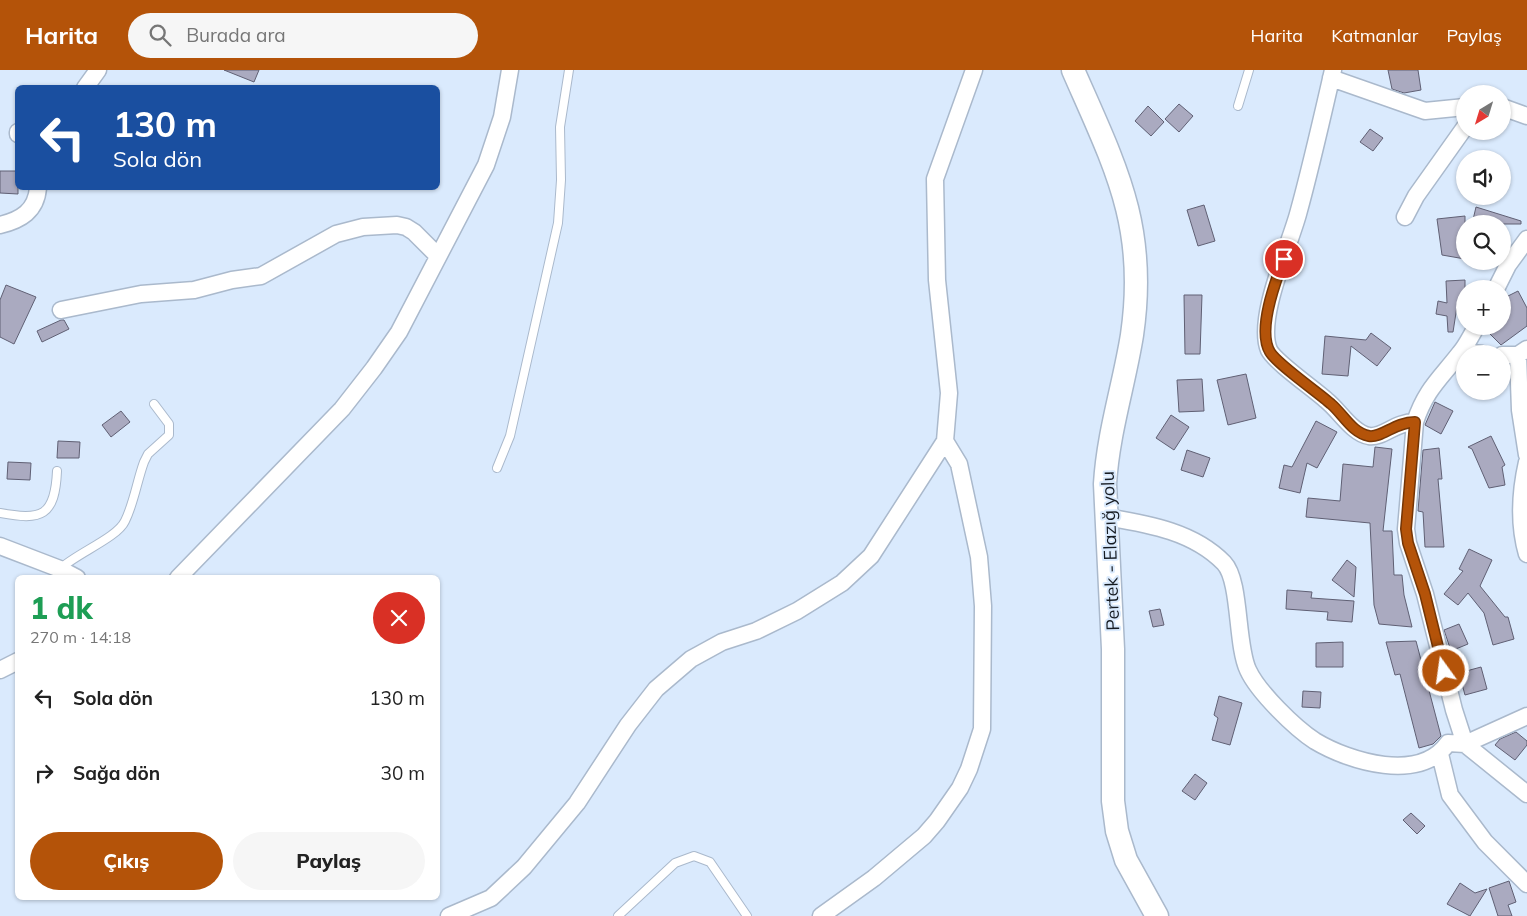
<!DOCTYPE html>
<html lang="tr">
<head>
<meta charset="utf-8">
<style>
  body { margin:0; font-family:Mulish,sans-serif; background:#f6f6f6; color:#222; height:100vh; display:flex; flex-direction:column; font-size:19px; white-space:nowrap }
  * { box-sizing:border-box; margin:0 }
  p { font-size:16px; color:#767676 }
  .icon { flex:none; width:28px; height:28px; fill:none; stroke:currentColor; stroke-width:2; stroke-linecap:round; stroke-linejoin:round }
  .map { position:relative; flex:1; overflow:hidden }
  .panel { position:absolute; left:15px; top:505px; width:425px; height:325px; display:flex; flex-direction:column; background:#fff; border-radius:8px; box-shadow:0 1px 4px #0004 }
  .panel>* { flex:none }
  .guide { position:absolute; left:15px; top:15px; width:425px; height:105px; border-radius:8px; box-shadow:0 1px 4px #0004; background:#1a4fa0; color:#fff; overflow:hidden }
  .needle { width:32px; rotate:218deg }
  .tools { position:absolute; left:1456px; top:15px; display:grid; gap:10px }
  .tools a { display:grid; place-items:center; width:55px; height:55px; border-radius:50%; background:#fff; box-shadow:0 1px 4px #0004; font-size:25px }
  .pin { position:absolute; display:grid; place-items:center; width:42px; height:42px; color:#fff; margin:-21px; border:2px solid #fff; border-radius:50%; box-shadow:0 1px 5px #0007 }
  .me { position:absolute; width:55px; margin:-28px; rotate:346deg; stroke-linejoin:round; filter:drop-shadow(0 0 4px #0008) }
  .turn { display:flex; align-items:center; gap:18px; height:105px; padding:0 15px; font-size:22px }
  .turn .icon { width:65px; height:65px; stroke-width:2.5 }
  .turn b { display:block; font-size:35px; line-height:42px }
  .round { display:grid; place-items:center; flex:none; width:52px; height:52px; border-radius:26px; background:#f6f6f6 }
  .overview { display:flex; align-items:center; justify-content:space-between; height:85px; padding:0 15px }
  h1 { font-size:30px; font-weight:800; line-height:38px; color:#1e9e55 }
  .action { display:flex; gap:10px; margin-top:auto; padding:10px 15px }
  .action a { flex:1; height:58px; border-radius:30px; background:#b45309; color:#fff; font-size:20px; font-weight:800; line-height:58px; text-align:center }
  .action a+a { background:#f6f6f6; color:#222 }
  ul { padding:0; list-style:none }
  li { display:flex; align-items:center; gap:15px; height:75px; padding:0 15px }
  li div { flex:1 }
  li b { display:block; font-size:19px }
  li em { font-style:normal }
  header { display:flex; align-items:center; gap:30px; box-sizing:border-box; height:70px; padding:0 25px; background:#b45309; color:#fff }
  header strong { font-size:24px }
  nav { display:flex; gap:28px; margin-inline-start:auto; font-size:18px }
  .search { width:350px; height:45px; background:#f6f6f6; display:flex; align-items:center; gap:12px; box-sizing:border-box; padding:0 18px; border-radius:28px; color:#767676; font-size:19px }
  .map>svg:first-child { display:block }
  .building { fill:#aaaac0; stroke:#606074 }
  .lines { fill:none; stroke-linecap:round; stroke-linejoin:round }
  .service-casing { stroke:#aab9cc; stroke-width:10 }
  .minor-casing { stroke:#aab9cc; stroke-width:19 }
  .secondary-casing { stroke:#aab9cc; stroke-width:25 }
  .service { stroke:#fff; stroke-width:8 }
  .minor { stroke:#fff; stroke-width:16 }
  .secondary { stroke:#fff; stroke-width:22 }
  .route-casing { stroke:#753606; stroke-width:12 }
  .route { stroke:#b45309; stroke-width:9 }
  .labels { text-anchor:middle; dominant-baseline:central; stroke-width:4; stroke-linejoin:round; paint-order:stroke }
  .street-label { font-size:18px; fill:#161b22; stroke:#daeafd }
</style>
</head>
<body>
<header>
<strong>Harita</strong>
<div class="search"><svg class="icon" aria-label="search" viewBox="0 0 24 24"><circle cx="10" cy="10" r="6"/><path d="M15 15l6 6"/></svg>Burada ara</div>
<nav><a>Harita</a><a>Katmanlar</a><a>Paylaş</a></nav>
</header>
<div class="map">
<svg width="1527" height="846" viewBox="0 0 1527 846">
  <rect width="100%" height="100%" fill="#daeafd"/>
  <!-- building -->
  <path class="building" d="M224 0H259L254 12Z
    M1388 0H1418L1421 20 1404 23 1392 19Z
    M1179 34 1193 46 1179 62 1165 49Z
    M1148 36 1164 52 1151 66 1135 51Z
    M1370 59 1383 68 1373 81 1360 72Z
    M0 101H18V124L0 123Z
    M1204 135 1215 171 1198 176 1187 140Z
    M1476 137 1521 151V154H1472Z
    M1465 146V189L1442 185 1437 149Z
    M1465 210V230H1458L1453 262H1448L1447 246 1436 244 1438 231 1447 233 1446 211Z
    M6 215 36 227 14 274 0 267V230Z
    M1518 221 1527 238V256L1501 275 1486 260 1487 256H1502V229Z
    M1184 225H1202L1200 284H1185Z
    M61 250H64L69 259 42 272 37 261Z
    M1371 263 1391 278 1377 296 1351 276 1348 306 1322 304 1325 266 1366 270Z
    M1246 304 1256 348 1228 355 1217 310Z
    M1202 309 1204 341 1179 342 1177 310Z
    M1435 332 1453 341 1441 364 1425 355Z
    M121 341 130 352 111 367 102 355Z
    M1171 345 1189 357 1174 380 1156 368Z
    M1316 351 1337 362 1317 398 1307 393 1300 423 1279 418 1284 395 1292 397Z
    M1491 366 1505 395 1502 397 1505 415 1489 418 1472 379 1468 377Z
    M58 371 80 372 79 388H57Z
    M1375 377 1392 379 1383 461H1392L1394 505H1402L1404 525 1412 557 1379 554 1374 535 1370 453 1306 447 1308 428 1340 431 1343 394 1373 397Z
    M1439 378 1442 409H1438L1444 477H1425L1423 442 1418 441 1423 380Z
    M1187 380 1210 388 1203 407 1181 400Z
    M8 392 31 393 30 410 7 409Z
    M1469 479 1492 490 1480 516 1505 547H1508L1514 569 1493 575 1484 543 1468 523 1458 535 1444 524 1463 501 1459 499Z
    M1347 490 1356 497 1354 527 1332 510Z
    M1287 520 1312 522 1311 528 1354 531 1352 552 1327 550 1328 542 1286 539Z
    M1160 539 1164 555 1153 557 1149 541Z
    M1459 554 1468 574 1451 581 1444 560Z
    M1416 571 1441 666 1433 674 1419 678 1400 604 1395 605 1386 572Z
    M1343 572V597H1316V573Z
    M1481 597 1487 619 1465 625 1459 603Z
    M1303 621 1321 622 1320 638 1302 637Z
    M1219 626 1242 633 1230 675 1212 670 1218 648 1214 645Z
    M1516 662 1527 671V675L1515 690 1495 675 1500 669Z
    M1195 704 1207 713 1195 730 1182 721Z
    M1411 743 1425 756 1417 764 1403 750Z
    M1509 811 1516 832 1508 835 1512 846H1498L1489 818Z
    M1460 813 1475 823 1487 819 1470 846 1447 834Z"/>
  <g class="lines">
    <defs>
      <path id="service" d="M1238 36 1249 0
        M497 398 510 366 558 153 561 110 560 57 569 0
        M0 443C42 451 55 446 57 401
        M60 499C77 483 117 468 125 451 134 433 137 411 144 392L148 384 169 365V354L154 334
        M618 846 675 793 694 786 710 792 747 846"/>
      <path id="minor" d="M1333 0C1322 48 1311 97 1298 144 1289 177 1256 249 1269 280 1275 292 1314 319 1326 330 1339 340 1352 363 1369 366 1383 368 1395 352 1415 352
        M1331 8 1425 41 1465 37
        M85 18 98 0
        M1502 37 1527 46
        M18 62V64
        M1405 147 1416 126 1465 57
        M0 155C21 150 36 141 38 118
        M1496 219 1508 195 1527 169
        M61 240 141 224 194 220 232 210 261 206 336 164 363 157 397 155 406 157 414 162 437 185
        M1477 256C1471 265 1467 275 1460 283 1440 309 1426 319 1415 352L1406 459 1408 473 1425 524 1454 640 1465 674 1527 724
        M1462 282 1482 284
        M1502 285H1518L1527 279
        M1518 285 1520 340 1527 385
        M1527 392C1520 423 1518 453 1527 484
        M1106 447C1147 454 1193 461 1224 493 1241 511 1236 575 1248 600 1258 622 1295 658 1315 671 1350 692 1420 713 1448 673L1465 674 1527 646
        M0 476 60 499 77 508
        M178 508 342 339 374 298 399 262 486 95 502 47 510 0
        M0 600 18 591
        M1440 684 1450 725 1485 772 1527 814
        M449 846 491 828 524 797 577 733 628 655 656 619 691 589 722 572 756 561 797 541 842 513 871 486 945 371 949 323 937 210 935 109 974 0
        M821 846 874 808 924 766 937 751 960 718 969 699 982 659 983 536 979 487 959 394 945 371"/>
      <path id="secondary" d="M1073 0C1115 96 1148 156 1132 265 1124 315 1108 363 1105 414L1113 579V731L1117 761 1126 790 1157 846"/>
    </defs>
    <!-- service casing -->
    <use href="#service" class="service-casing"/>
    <!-- minor casing -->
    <use href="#minor" class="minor-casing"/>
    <!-- secondary casing -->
    <use href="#secondary" class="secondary-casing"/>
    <!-- service -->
    <use href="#service" class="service"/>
    <!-- minor -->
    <use href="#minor" class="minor"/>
    <!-- secondary -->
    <use href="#secondary" class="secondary"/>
  </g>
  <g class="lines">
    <defs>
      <path id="route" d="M1284 189C1275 212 1257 260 1270 282 1277 294 1319 323 1331 334 1343 344 1352 363 1369 366 1382 368 1395 352 1415 352L1406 459 1408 473 1425 524 1444 601"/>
    </defs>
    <!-- route casing -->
    <use href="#route" class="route-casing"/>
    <!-- route -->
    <use href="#route" class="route"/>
  </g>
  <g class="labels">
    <!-- street labels -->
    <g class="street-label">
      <text transform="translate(1110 481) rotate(-92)">Pertek - Elazığ yolu</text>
    </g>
  </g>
</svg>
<div class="tools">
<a><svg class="needle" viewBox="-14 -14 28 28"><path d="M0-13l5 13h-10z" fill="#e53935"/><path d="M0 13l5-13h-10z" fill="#767676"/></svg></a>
<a><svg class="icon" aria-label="sound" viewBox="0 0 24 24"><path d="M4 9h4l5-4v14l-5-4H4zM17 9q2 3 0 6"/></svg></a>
<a><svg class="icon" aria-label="search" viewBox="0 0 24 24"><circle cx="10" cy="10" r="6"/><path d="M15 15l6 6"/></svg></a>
<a>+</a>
<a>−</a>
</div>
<div class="pin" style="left:1284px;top:189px;background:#d93025"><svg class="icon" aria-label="arrive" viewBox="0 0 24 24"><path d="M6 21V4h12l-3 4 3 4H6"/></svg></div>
<svg class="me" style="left:1444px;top:601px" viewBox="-20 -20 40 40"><circle r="17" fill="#b45309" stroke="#fff" stroke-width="3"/><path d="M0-11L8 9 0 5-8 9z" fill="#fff"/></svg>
<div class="guide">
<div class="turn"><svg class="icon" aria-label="left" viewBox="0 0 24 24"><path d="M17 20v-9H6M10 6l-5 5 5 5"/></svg><div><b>130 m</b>Sola dön</div></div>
</div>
<section class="panel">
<div class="overview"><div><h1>1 dk</h1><p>270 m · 14:18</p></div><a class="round" style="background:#d93025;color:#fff"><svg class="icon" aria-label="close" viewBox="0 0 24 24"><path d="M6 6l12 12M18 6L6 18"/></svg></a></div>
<ul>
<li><svg class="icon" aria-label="left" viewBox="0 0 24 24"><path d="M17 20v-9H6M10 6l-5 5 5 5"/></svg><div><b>Sola dön</b></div><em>130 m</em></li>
<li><svg class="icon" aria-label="right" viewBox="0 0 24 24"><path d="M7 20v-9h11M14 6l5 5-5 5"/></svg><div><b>Sağa dön</b></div><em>30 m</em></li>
</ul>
<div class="action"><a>Çıkış</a><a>Paylaş</a></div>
</section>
</div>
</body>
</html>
